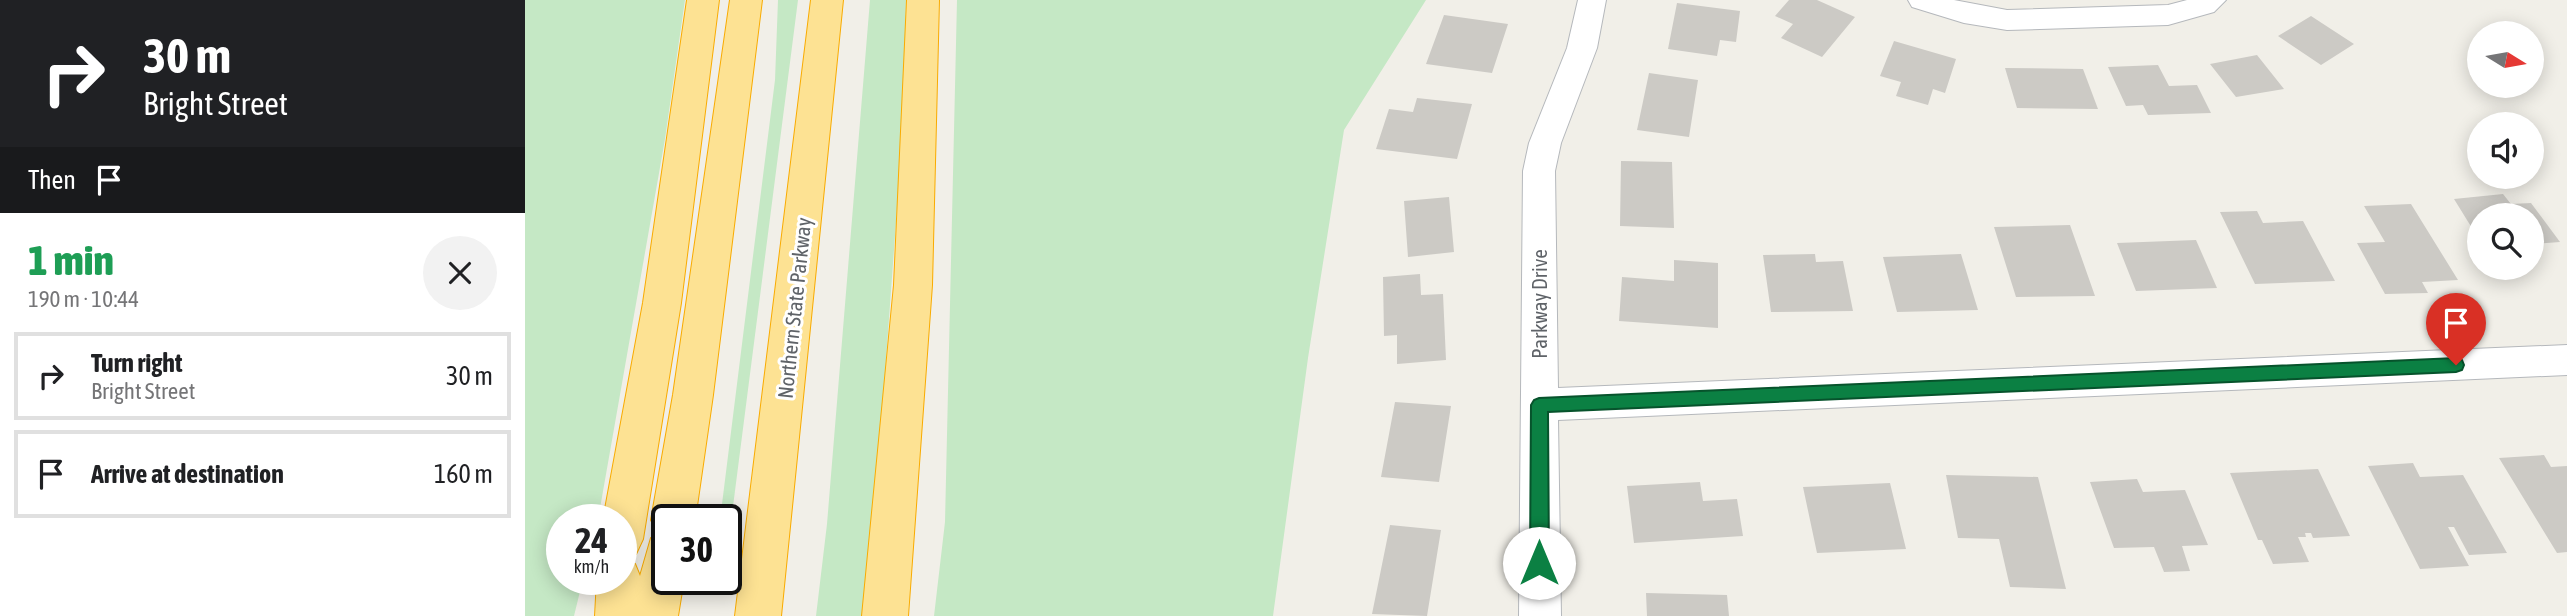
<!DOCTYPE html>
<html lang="en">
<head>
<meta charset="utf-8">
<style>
  body { margin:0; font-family:"Asap Condensed",sans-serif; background:#f2f2f2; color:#202124; height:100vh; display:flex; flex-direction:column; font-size:26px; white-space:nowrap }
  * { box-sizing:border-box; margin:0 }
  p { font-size:23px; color:#757577 }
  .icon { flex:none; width:38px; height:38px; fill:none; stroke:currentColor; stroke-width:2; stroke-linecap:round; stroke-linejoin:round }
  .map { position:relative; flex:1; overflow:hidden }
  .drawer { display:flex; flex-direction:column; background:#fff; width:525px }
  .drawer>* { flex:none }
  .top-card { background:#202124; color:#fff; overflow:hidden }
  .needle { width:46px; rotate:101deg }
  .controls { position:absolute; left:1942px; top:21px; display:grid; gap:14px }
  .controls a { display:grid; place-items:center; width:77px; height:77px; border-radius:50%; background:#fff; box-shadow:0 4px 18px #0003; font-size:35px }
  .speed { position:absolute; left:21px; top:504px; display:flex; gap:14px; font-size:35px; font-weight:700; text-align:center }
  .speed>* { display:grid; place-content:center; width:91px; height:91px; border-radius:50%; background:#fff; box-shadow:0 4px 18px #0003; line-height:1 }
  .speed small { font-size:18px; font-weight:400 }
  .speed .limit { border:4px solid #111; border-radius:10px; background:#fff; color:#111 }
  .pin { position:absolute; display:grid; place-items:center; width:60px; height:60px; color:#fff; margin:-72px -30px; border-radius:50% 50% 50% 0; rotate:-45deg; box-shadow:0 0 7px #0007 }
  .pin .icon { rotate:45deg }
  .me { position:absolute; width:77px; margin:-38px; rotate:0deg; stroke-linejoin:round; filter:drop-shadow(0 0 5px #0008) }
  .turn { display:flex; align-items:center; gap:24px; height:147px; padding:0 28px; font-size:32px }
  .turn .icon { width:91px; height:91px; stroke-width:2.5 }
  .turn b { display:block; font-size:49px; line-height:60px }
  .then { display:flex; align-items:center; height:66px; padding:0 28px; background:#0003; gap:14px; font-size:26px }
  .round { display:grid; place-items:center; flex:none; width:74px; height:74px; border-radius:37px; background:#f2f2f2 }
  .head { display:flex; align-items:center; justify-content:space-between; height:119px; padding:0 28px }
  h1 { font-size:42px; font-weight:800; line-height:52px; color:#1e9e55 }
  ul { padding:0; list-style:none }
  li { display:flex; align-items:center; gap:21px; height:88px; margin:0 14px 10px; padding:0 14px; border:4px solid #e0e0e0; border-radius:0px }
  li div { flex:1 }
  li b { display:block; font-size:26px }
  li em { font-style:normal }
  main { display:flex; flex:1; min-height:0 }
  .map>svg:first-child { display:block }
  .green { fill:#c5e8c5 }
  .building { fill:#cccac5 }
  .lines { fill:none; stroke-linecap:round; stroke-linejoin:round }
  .minor-casing { stroke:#b5b8bc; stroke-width:2 }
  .motorway-casing { stroke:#f9ab00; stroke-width:2 }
  .minor { fill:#fff; fill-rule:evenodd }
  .motorway { fill:#fde293; fill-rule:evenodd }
  .route { fill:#0b8043; stroke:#07532c; stroke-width:2 }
  .labels { text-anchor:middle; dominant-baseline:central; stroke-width:6; stroke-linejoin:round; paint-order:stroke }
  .street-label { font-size:21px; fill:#5f6368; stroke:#fff }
</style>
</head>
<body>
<main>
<section class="drawer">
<div class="top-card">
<div class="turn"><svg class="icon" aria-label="right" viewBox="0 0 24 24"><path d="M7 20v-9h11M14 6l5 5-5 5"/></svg><div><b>30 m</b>Bright Street</div></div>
<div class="then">Then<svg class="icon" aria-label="arrive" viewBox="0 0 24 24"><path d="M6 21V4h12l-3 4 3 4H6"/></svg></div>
</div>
<div class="head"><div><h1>1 min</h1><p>190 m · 10:44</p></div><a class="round"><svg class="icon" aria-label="close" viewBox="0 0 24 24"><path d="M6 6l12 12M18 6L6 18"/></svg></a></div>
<ul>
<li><svg class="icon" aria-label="right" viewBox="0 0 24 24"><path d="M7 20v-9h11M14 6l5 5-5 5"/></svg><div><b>Turn right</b><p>Bright Street</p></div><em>30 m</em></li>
<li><svg class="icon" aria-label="arrive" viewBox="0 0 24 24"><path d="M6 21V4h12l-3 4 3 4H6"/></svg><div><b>Arrive at destination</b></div><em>160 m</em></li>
</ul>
</section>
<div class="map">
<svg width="2042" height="616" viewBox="0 0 2042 616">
  <rect width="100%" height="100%" fill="#f1efe8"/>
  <!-- green -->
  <path class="green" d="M0 0H160L140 139 74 514 73 520H37V579H58L49 616H0Z
    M253 0H273L201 561V520H195L250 80Z
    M345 0H381L378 125 346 568 339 616H291L302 524Z
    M432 0H901L819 130 783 358 748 616H409L420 522Z"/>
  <!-- building -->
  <path class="building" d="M1264 0H1292L1330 17 1297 57 1256 38 1268 24 1250 16Z
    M1152 3 1215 11 1211 42 1195 40 1192 56 1143 49Z
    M919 15 983 24 967 73 901 64Z
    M1786 16 1829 44 1796 65 1753 36Z
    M1369 41 1431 59 1420 93 1408 89 1403 105 1371 96 1376 82 1355 76Z
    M1732 55 1759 89 1711 97 1685 64Z
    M1633 65 1644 86 1672 85 1686 113 1623 115 1618 105 1601 106 1583 67Z
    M1480 68 1558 69 1573 109 1492 108Z
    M1124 73 1173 80 1164 137 1112 130Z
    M892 98 947 104 932 159 851 149 864 109 888 112Z
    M1096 161 1147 162 1149 228 1095 226Z
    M1978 194 1986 204 2006 203 2035 242 2007 244V215H1955V241L1929 199Z
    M924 197 929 252 883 257 879 201Z
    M1886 204 1933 280 1897 282 1903 293 1860 294 1832 243 1860 242 1839 206Z
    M1732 211 1738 223 1778 221 1810 281 1730 284 1695 212Z
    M1545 225 1570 296 1491 297 1469 227Z
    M1671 240 1692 288 1611 291 1592 243Z
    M1290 254 1291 262 1318 261 1328 311 1246 312 1238 255Z
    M1436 254 1453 310 1372 312 1358 257Z
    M1149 260 1193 263V328L1094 321 1097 277 1149 281Z
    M895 274 896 295 918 294 921 360 872 364V335L859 336 858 277Z
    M870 402 926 406 914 482 856 477Z
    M2019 455 2026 467 2042 466V552L2032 553 1974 458Z
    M1888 463 1895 477 1938 475 1982 553 1944 555 1929 527H1923L1944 566 1895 569 1843 466Z
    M1793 469 1825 536 1788 538 1786 533H1780L1781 537H1773L1784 562 1748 564 1737 540H1733L1705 473Z
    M1421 475 1513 477 1541 589 1485 587 1474 539 1433 538Z
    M1612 479 1618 492 1660 490 1683 545 1657 546 1665 571 1639 572 1629 547 1589 548 1565 482Z
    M1175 482 1178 501 1212 499 1218 536 1109 543 1102 486Z
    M1365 483 1381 549 1292 553 1278 487Z
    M865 525 916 530 902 616 847 614Z
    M1121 593 1202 595 1204 616H1122Z"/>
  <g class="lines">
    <defs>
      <path id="minor" d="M1053 0H1081L1072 48 1036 143 1030 171 1033 388 2042 345V375L1033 420 1036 616H994L998 171 1004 143 1042 48Z
        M1383 0H1429L1482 10 1643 5 1662 0H1701L1689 12 1643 25 1482 30 1439 23 1387 7Z"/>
      <path id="motorway" d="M162 0H194L156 303 118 539 111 554 98 559 110 564 115 576 126 538 134 535 126 520 148 395 205 0H237L188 395 170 520H142V579H159L153 616H70L72 579H96V520H78L118 303Z
        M286 0H318L256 616H210Z
        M382 0H414L407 285 383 616H337L369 285Z"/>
    </defs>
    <!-- minor casing -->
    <use href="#minor" class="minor-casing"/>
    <!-- motorway casing -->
    <use href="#motorway" class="motorway-casing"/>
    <!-- minor -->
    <use href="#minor" class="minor"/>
    <!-- motorway -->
    <use href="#motorway" class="motorway"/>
  </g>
  <!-- route -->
  <path class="route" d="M1931 358 1937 360 1939 365 1937 370 1931 372 1023 412 1024 563 1021 570 1014 572 1008 570 1005 563 1006 405 1009 400 1014 398Z"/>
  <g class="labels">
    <!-- street labels -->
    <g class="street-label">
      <text transform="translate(1014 304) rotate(-90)">Parkway Drive</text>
      <text transform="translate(269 308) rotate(-84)">Northern State Parkway</text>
    </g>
  </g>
</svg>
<div class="controls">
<a><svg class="needle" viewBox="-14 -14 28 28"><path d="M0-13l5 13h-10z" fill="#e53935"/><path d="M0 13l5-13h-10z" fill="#757577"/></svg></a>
<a><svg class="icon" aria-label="sound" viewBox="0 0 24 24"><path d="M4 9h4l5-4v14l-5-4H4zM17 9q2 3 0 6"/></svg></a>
<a><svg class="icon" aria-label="search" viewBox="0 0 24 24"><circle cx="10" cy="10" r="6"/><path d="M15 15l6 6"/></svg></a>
</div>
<div class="speed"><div>24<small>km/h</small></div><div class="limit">30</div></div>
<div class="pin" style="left:1931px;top:365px;background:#d93025"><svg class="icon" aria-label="arrive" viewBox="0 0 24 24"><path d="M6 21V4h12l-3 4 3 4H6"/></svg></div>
<svg class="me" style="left:1014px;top:563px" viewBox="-20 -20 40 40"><circle r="19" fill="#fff"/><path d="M0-13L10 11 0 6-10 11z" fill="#0b8043"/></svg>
</div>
</main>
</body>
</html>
